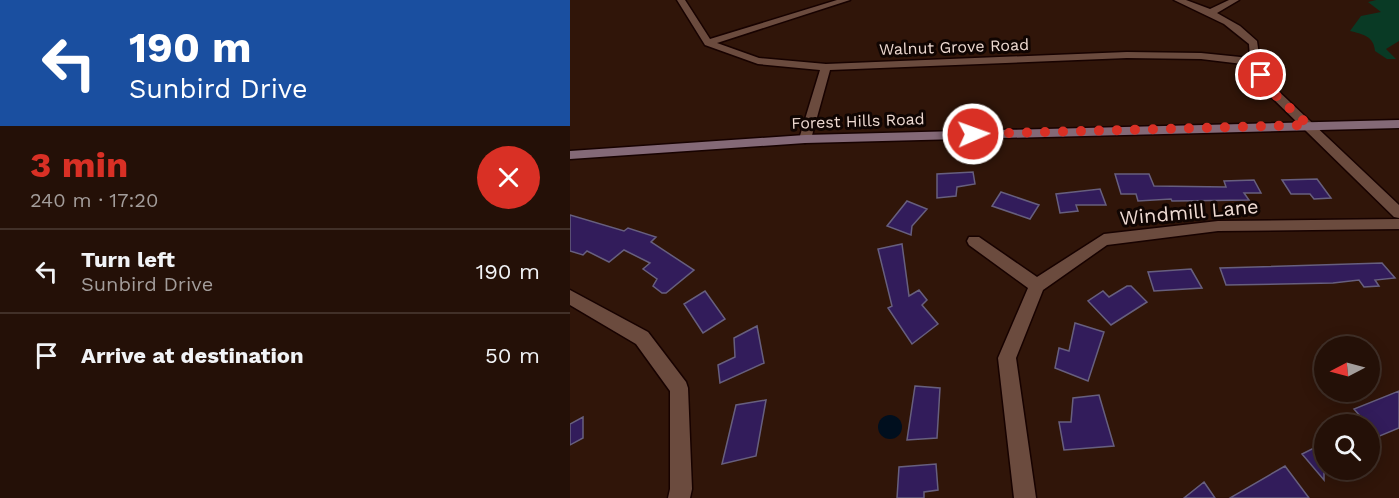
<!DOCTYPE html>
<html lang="en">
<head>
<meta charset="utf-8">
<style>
  body { margin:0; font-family:"Work Sans",sans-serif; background:#301e15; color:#f1f3f6; height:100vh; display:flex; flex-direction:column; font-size:22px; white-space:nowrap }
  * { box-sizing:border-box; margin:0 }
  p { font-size:20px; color:#a39d9b }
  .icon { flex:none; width:33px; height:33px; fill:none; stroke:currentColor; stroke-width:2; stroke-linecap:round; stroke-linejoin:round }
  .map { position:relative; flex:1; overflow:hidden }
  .details { display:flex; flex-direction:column; background:#241007; width:570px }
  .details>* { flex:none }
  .guide { background:#1a4fa0; color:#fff; overflow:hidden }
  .needle { width:39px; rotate:264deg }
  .tools { position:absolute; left:744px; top:336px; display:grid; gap:12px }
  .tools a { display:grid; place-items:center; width:66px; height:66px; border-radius:50%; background:#241007; box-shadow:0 3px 15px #0003,0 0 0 2px #413028; font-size:30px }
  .pin { position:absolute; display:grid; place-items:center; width:51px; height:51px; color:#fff; margin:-26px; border:3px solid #fff; border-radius:50%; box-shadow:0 2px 6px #0007 }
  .me { position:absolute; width:66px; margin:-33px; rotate:88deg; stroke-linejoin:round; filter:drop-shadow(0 0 4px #0008) }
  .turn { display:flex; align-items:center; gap:21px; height:126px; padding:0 30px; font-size:27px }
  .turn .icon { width:78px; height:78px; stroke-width:2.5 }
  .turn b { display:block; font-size:42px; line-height:51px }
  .round { display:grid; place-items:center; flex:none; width:63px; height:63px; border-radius:32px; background:#301e15 }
  .headline { display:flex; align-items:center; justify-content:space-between; height:102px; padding:0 30px }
  h1 { font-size:36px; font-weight:700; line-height:45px; color:#d93025 }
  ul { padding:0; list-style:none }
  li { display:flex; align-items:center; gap:18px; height:84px; padding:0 30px; border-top:2px solid #413028 }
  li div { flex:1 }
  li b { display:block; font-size:22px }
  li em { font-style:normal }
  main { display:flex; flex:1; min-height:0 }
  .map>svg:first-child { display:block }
  .green { fill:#093a25 }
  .water { fill:#000f1e }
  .building { fill:#321c5b; stroke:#675f7e; stroke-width:1.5 }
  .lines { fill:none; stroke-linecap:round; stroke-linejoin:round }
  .street-casing { stroke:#170200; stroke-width:3 }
  .secondary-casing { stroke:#170200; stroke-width:3 }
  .street { fill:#6b4b3e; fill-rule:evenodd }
  .secondary { fill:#846977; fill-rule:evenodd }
  .route { stroke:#d93025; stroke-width:10; stroke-dasharray:0 18 }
  .labels { text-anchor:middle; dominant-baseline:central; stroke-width:6; stroke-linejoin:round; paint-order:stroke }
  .far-street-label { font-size:16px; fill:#efdbd3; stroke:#100502 }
  .street-label { font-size:20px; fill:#efdbd3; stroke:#100502 }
</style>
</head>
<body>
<main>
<section class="details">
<div class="guide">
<div class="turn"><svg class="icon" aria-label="left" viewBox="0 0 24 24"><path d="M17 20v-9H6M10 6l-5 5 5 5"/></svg><div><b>190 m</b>Sunbird Drive</div></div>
</div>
<div class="headline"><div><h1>3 min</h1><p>240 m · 17:20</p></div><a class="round" style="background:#d93025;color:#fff"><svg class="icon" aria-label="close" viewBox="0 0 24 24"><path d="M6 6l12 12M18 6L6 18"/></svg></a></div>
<ul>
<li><svg class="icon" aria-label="left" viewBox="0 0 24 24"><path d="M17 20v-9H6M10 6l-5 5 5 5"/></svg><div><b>Turn left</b><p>Sunbird Drive</p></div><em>190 m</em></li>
<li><svg class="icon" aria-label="arrive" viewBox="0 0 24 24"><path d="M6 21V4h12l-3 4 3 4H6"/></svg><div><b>Arrive at destination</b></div><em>50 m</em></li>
</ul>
</section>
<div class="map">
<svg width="829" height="498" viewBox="0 0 829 498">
  <rect width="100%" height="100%" fill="#301509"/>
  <!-- green -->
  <path class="green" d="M806 0H829V41L816 49 826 59H817L805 51C804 36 792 34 780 31L791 16 811 12 798 2Z"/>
  <!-- water -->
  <path class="water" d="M308 427a12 12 0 1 1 24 0a12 12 0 1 1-24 0Z"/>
  <!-- building -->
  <path class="building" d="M403 172 405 184 387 187 386 196 367 198V174Z
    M545 174H579L584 186 656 187 654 181 684 180 691 193H674L679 200 602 201 601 199 568 201 566 194H551Z
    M747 179 761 198 744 199 740 194H721L712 180Z
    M530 189 536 205H506L508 211 490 213 486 194Z
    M431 192 469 205 460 219 422 206Z
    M337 201 357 209 342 226 341 235 317 226Z
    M0 215 54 231 58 228 86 237 81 242 124 270 96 293H92L83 286 87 279 73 269 80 263 54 250 39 262 17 251 13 255 0 251Z
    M332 244 339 296 349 290 357 300 352 305 368 324 342 344 318 308 322 306 308 249Z
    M812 263 825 278 805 280 809 286 794 287 789 280 763 283 656 285 650 268Z
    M621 269 632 288 584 291 578 272Z
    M557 286H561L577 302 541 325 518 301 533 291 539 297Z
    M135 291 155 319 133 333 114 304Z
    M505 323 534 332 518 381 485 368 489 348 499 351Z
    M187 326 194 363 150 383 148 365 165 357 164 338Z
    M345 386 370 388 367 438 337 440Z
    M829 391V428L800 440V424H797L784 409Z
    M529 395 544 446 494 450 489 422H501L503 398Z
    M196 400 186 456 152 464 166 405Z
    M13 417V438L0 445V424Z
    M754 443V480L732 454Z
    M366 464 368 490 354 492V498H327L329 467Z
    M715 466 739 498H660Z
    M634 482 645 498H614Z"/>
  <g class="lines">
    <defs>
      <path id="street" d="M107 0H115L140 39 267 0H280L147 43 189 58 256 64 557 52 631 53 680 58 679 44 654 24 604 0H616L640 9 659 0H669L647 13 670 26 687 41 690 62 703 86 829 205V218L824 217 694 90 681 65 631 59 557 58 260 70 241 139 235 143 229 139 250 70 188 64 135 45Z
        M829 219V229L648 231 537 245 473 290 446 358 466 498H444L428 358 458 288 399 245 397 241 399 237H409L467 277 534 234 648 221Z
        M0 290 78 332 116 382 118 388 122 489 120 498H98L100 489V391L66 344 0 305Z"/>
      <path id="secondary" d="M829 120V128L235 143 0 159V151L235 135Z"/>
    </defs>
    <!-- street casing -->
    <use href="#street" class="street-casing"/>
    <!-- secondary casing -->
    <use href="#secondary" class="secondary-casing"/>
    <!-- street -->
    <use href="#street" class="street"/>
    <!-- secondary -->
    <use href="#secondary" class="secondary"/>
  </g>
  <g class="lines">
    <!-- route -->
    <path class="route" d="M403 134 738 125 698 88 691 75"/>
  </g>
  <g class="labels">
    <!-- far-street labels -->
    <g class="far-street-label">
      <text transform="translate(384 47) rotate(-2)">Walnut Grove Road</text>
      <text transform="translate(288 121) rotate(-2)">Forest Hills Road</text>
    </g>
    <!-- street labels -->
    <g class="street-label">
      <text transform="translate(619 212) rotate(-5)">Windmill Lane</text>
    </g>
  </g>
</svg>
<div class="tools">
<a><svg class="needle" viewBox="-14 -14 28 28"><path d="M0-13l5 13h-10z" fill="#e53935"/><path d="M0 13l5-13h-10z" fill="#a39d9b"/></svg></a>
<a><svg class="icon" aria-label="search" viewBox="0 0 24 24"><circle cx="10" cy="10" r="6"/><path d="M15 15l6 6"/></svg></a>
</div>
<div class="pin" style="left:691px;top:75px;background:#d93025"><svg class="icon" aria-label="arrive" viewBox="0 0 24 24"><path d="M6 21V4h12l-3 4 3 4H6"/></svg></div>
<svg class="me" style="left:403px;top:134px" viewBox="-20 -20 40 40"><circle r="17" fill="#d93025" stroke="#fff" stroke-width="3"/><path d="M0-11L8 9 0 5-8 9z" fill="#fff"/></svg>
</div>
</main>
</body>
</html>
